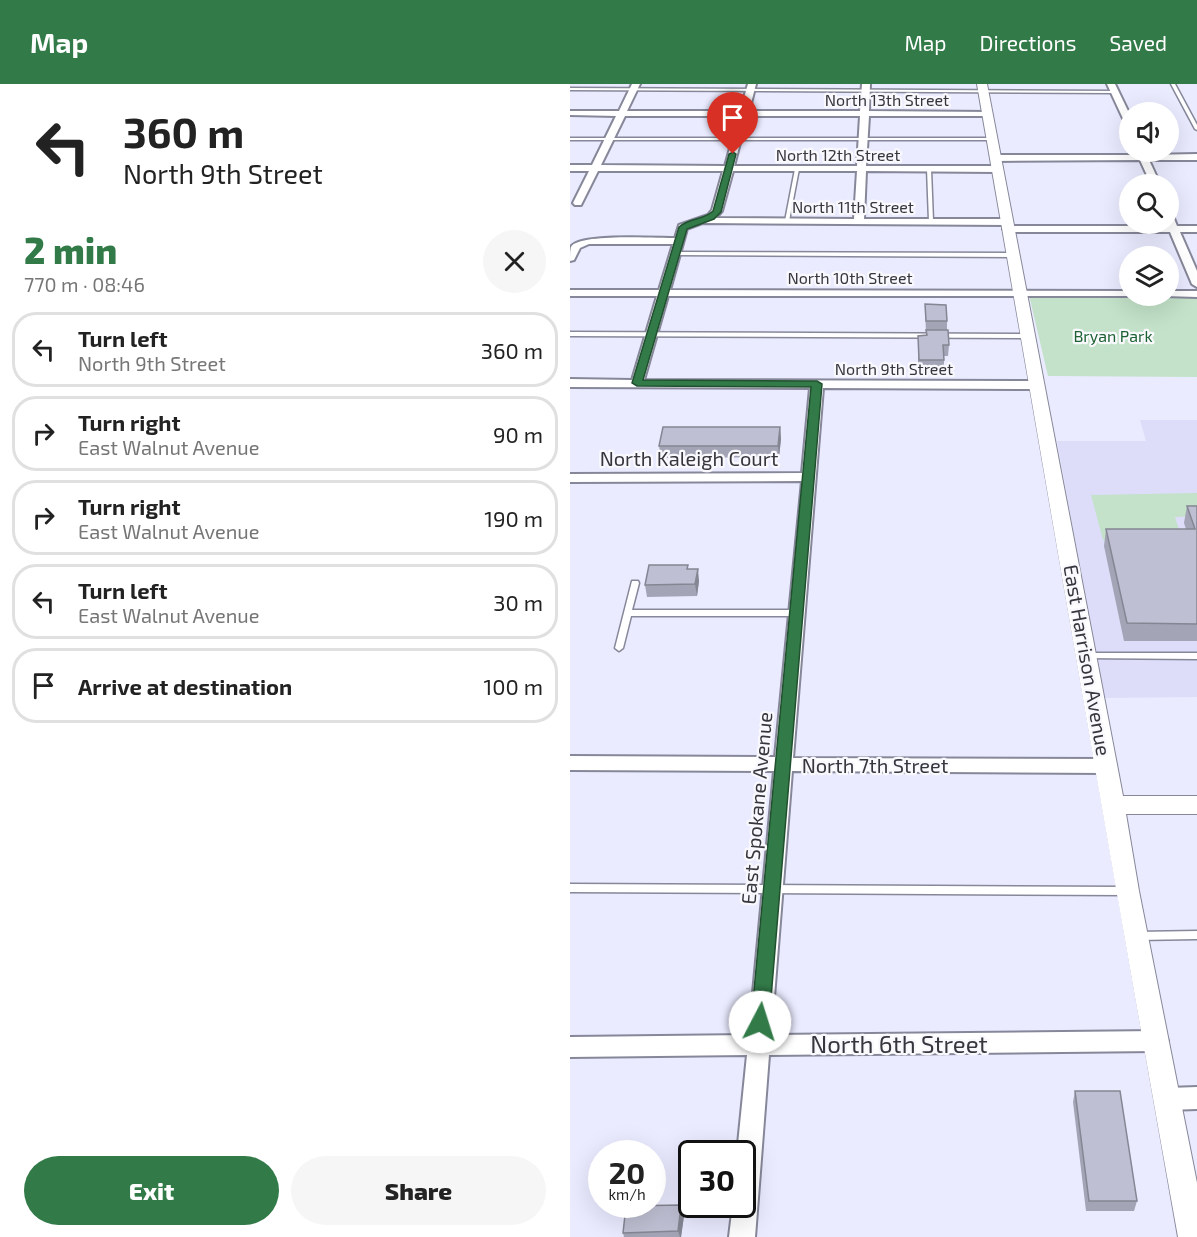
<!DOCTYPE html>
<html lang="en">
<head>
<meta charset="utf-8">
<style>
  body { margin:0; font-family:"Exo 2",sans-serif; background:#f6f6f6; color:#222; height:100vh; display:flex; flex-direction:column; font-size:22px; white-space:nowrap }
  * { box-sizing:border-box; margin:0 }
  p { font-size:20px; color:#767676 }
  .icon { flex:none; width:33px; height:33px; fill:none; stroke:currentColor; stroke-width:2; stroke-linecap:round; stroke-linejoin:round }
  .map { position:relative; flex:1; overflow:hidden }
  .panel { display:flex; flex-direction:column; background:#fff; width:570px }
  .panel>* { flex:none }
  .hud { background:#fff; color:#222; overflow:hidden }
  .fabs { position:absolute; left:549px; top:18px; display:grid; gap:12px }
  .fabs a { display:grid; place-items:center; width:60px; height:60px; border-radius:50%; background:#fff; box-shadow:0 6px 24px #0002; font-size:30px }
  .speed { position:absolute; left:18px; top:1056px; display:flex; gap:12px; font-size:30px; font-weight:700; text-align:center }
  .speed>* { display:grid; place-content:center; width:78px; height:78px; border-radius:50%; background:#fff; box-shadow:0 6px 24px #0002; line-height:1 }
  .speed small { font-size:15px; font-weight:400 }
  .speed .limit { border:3px solid #111; border-radius:9px; background:#fff; color:#111 }
  .pin { position:absolute; display:grid; place-items:center; width:51px; height:51px; color:#fff; margin:-62px -26px; border-radius:50% 50% 50% 0; rotate:-45deg; box-shadow:0 0 6px #0007 }
  .pin .icon { rotate:45deg }
  .me { position:absolute; width:66px; margin:-33px; rotate:5deg; stroke-linejoin:round; filter:drop-shadow(0 0 4px #0008) }
  .turn { display:flex; align-items:center; gap:21px; height:126px; padding:0 24px; font-size:27px }
  .turn .icon { width:78px; height:78px; stroke-width:2.5 }
  .turn b { display:block; font-size:42px; line-height:51px }
  .round { display:grid; place-items:center; flex:none; width:63px; height:63px; border-radius:32px; background:#f6f6f6 }
  .headline { display:flex; align-items:center; justify-content:space-between; height:102px; padding:0 24px }
  h1 { font-size:36px; font-weight:800; line-height:45px; color:#327b48 }
  .primary-button { display:flex; gap:12px; margin-top:auto; padding:12px 24px }
  .primary-button a { flex:1; height:69px; border-radius:36px; background:#327b48; color:#fff; font-size:24px; font-weight:800; line-height:69px; text-align:center }
  .primary-button a+a { background:#f6f6f6; color:#222 }
  ul { padding:0; list-style:none }
  li { display:flex; align-items:center; gap:18px; height:75px; margin:0 12px 9px; padding:0 12px; border:3px solid #e0e0e0; border-radius:24px }
  li div { flex:1 }
  li b { display:block; font-size:22px }
  li em { font-style:normal }
  header { display:flex; align-items:center; gap:36px; box-sizing:border-box; height:84px; padding:0 30px; background:#327b48; color:#fff }
  header strong { font-size:28px }
  nav { display:flex; gap:33px; margin-inline-start:auto; font-size:21px }
  main { display:flex; flex:1; min-height:0 }
  .map>svg:first-child { display:block }
  .built { fill:#ddddf9 }
  .green { fill:#c3e2c9 }
  .lines { fill:none; stroke-linecap:round; stroke-linejoin:round }
  .service-casing { stroke:#868799; stroke-width:3 }
  .minor-casing { stroke:#868799; stroke-width:4 }
  .tertiary-casing { stroke:#868799; stroke-width:2 }
  .service { fill:#fff; fill-rule:evenodd }
  .minor { fill:#fff; fill-rule:evenodd }
  .tertiary { fill:#fff; fill-rule:evenodd }
  .wall { fill:#a3a4b5 }
  .shaded-wall { fill:#858693 }
  .building { fill:#bebfd2; stroke:#858693; stroke-width:1.5 }
  .route { fill:#327b48; stroke:#20502f; stroke-width:1.5 }
  .labels { text-anchor:middle; dominant-baseline:central; stroke-width:4.5; stroke-linejoin:round; paint-order:stroke }
  .far-street-label { font-size:16px; fill:#36363e; stroke:#f9f9fd }
  .far-park-label { font-size:16px; fill:#1d6233; stroke:#f9f9fd }
  .street-label { font-size:20px; fill:#36363e; stroke:#f9f9fd }
  .near-street-label { font-size:24px; fill:#36363e; stroke:#f9f9fd }
</style>
</head>
<body>
<header>
<strong>Map</strong>
<nav><a>Map</a><a>Directions</a><a>Saved</a></nav>
</header>
<main>
<section class="panel">
<div class="hud">
<div class="turn"><svg class="icon" aria-label="left" viewBox="0 0 24 24"><path d="M17 20v-9H6M10 6l-5 5 5 5"/></svg><div><b>360 m</b>North 9th Street</div></div>
</div>
<div class="headline"><div><h1>2 min</h1><p>770 m · 08:46</p></div><a class="round"><svg class="icon" aria-label="close" viewBox="0 0 24 24"><path d="M6 6l12 12M18 6L6 18"/></svg></a></div>
<ul>
<li><svg class="icon" aria-label="left" viewBox="0 0 24 24"><path d="M17 20v-9H6M10 6l-5 5 5 5"/></svg><div><b>Turn left</b><p>North 9th Street</p></div><em>360 m</em></li>
<li><svg class="icon" aria-label="right" viewBox="0 0 24 24"><path d="M7 20v-9h11M14 6l5 5-5 5"/></svg><div><b>Turn right</b><p>East Walnut Avenue</p></div><em>90 m</em></li>
<li><svg class="icon" aria-label="right" viewBox="0 0 24 24"><path d="M7 20v-9h11M14 6l5 5-5 5"/></svg><div><b>Turn right</b><p>East Walnut Avenue</p></div><em>190 m</em></li>
<li><svg class="icon" aria-label="left" viewBox="0 0 24 24"><path d="M17 20v-9H6M10 6l-5 5 5 5"/></svg><div><b>Turn left</b><p>East Walnut Avenue</p></div><em>30 m</em></li>
<li><svg class="icon" aria-label="arrive" viewBox="0 0 24 24"><path d="M6 21V4h12l-3 4 3 4H6"/></svg><div><b>Arrive at destination</b></div><em>100 m</em></li>
</ul>
<div class="primary-button"><a>Exit</a><a>Share</a></div>
</section>
<div class="map">
<svg width="627" height="1153" viewBox="0 0 627 1153">
  <rect width="100%" height="100%" fill="#eaebff"/>
  <!-- built -->
  <path class="built" d="M570 336H627V613L534 614 487 357H576Z"/>
  <!-- green -->
  <path class="green" d="M627 210V293L478 292 459 211Z
    M627 409V432L605 433 612 455 533 456 521 411Z"/>
  <g class="lines">
    <defs>
      <path id="service" d="M601 0H605L627 41V46L625 45Z
        M0 4 545 7 547 8 545 9 0 6Z
        M0 54H422L424 55 422 56H0Z
        M227 84 229 85 219 137 217 138 215 137 225 85Z
        M359 84 361 85 363 137 361 138 359 137 357 85Z
        M106 168 443 169 446 171 443 173 104 171V169Z
        M0 248 458 250 461 252 458 254 0 252Z
        M62 497H68L69 499 62 526H226L230 529 226 532H61L53 564 49 567 45 564Z
        M517 569H627V575L514 574 513 572Z
        M0 800 557 803 561 804 562 807 561 810 557 811 0 808Z
        M627 847V855L567 856 563 855 562 852 563 849 567 848Z"/>
      <path id="minor" d="M62 0H70L57 27H170L178 0H186L179 27H290L292 0H300L299 27 420 28 421 30 417 32H299L296 82H427L432 85 427 88 296 87 294 135H437L442 138 437 141 133 139 117 145 100 206 560 207V212H564H98L74 296 467 297 473 301 467 305 253 304 223 674 537 675 543 677 546 682 543 687 537 689 222 687 201 951 587 947 595 950 598 957 595 964 587 967 199 971 185 1153H159L163 1120H172V1070H167L177 971 0 973V953L179 951 204 687 0 686V672L205 673 232 397 0 398V390L232 389 240 304 0 303V295L62 296 87 212H0V206H89L103 160H19L10 164 4 176 0 177C0 173 0 166 1 163 7 149 88 154 105 154L109 141 138 131 142 126 153 87H28L11 121H5L3 119 19 87H0V81H22L46 32 0 31V27H49ZM55 32H169L155 82 31 81ZM177 32H290L287 82H164ZM163 87H287L284 135 146 134 152 127Z
        M537 0H545L560 31V43L556 41Z
        M567 68H575L577 71 627 70V76H579L590 100H581L570 76 425 77 421 74 425 71H568Z
        M598 129 603 132 607 142H627V148H610L627 187V203L622 200 600 148H438L433 145 438 142H597Z
        M598 207H627V213L594 212H598Z
        M627 1003V1025L598 1026 590 1023 586 1015 590 1007 598 1004Z"/>
      <path id="tertiary" d="M407 0H417L553 712H627V730H556L569 807 627 1099V1153H608C538 769 474 384 407 0Z"/>
    </defs>
    <!-- service casing -->
    <use href="#service" class="service-casing"/>
    <!-- minor casing -->
    <use href="#minor" class="minor-casing"/>
    <!-- tertiary casing -->
    <use href="#tertiary" class="tertiary-casing"/>
    <!-- service -->
    <use href="#service" class="service"/>
    <!-- minor -->
    <use href="#minor" class="minor"/>
    <!-- tertiary -->
    <use href="#tertiary" class="tertiary"/>
  </g>
  <!-- wall -->
  <path class="wall" d="M355 220 377 237V246L379 261 378 272H374V286H348V252L356 251Z
    M210 343 211 355 209 373 91 374 89 362Z
    M617 422H627V557H554L534 462 536 445H616L614 439Z
    M118 485 129 497 127 512 77 513 75 501Z
    M505 1007 567 1117 564 1127H516L503 1018Z
    M114 1132 111 1153H54L53 1149Z"/>
  <!-- shaded-wall -->
  <path class="shaded-wall" d="M210 343 211 355 209 373 208 362Z
    M128 485 129 497 127 512 125 500Z
    M111 1121 114 1132 111 1153H110L108 1147Z"/>
  <!-- building -->
  <path class="building" d="M355 220 376 221 377 237H356Z
    M356 246H378L379 261H373L374 276H349L348 252 357 251Z
    M93 343H210L208 362H89Z
    M617 422H627V540L557 539 536 445H625Z
    M79 481H118L117 485H128L125 500 75 501Z
    M505 1007H550L567 1117H519Z
    M111 1121 108 1147 53 1149 56 1122Z"/>
  <!-- route -->
  <path class="route" d="M163 68 166 70 151 128 144 135 117 145 73 296 247 297 252 300 199 938 196 944 190 946 183 944 181 938 241 303 67 302 62 299 109 143C119 134 134 136 143 127L159 70Z"/>
  <g class="labels">
    <!-- far-street labels -->
    <g class="far-street-label">
      <text x="317" y="15">North 13th Street</text>
      <text x="268" y="70">North 12th Street</text>
      <text x="283" y="122">North 11th Street</text>
      <text x="280" y="193">North 10th Street</text>
      <text x="324" y="284">North 9th Street</text>
    </g>
    <!-- far-park labels -->
    <g class="far-park-label">
      <text x="543" y="251">Bryan Park</text>
    </g>
    <!-- street labels -->
    <g class="street-label">
      <text x="119" y="374">North Kaleigh Court</text>
      <text transform="translate(518 576) rotate(80)">East Harrison Avenue</text>
      <text x="305" y="681">North 7th Street</text>
      <text transform="translate(186 724) rotate(-85)">East Spokane Avenue</text>
    </g>
    <!-- near-street labels -->
    <g class="near-street-label">
      <text x="329" y="959">North 6th Street</text>
    </g>
  </g>
</svg>
<div class="fabs">
<a><svg class="icon" aria-label="sound" viewBox="0 0 24 24"><path d="M4 9h4l5-4v14l-5-4H4zM17 9q2 3 0 6"/></svg></a>
<a><svg class="icon" aria-label="search" viewBox="0 0 24 24"><circle cx="10" cy="10" r="6"/><path d="M15 15l6 6"/></svg></a>
<a><svg class="icon" aria-label="layers" viewBox="0 0 24 24"><path d="M12 4l9 5-9 5-9-5zM3 14l9 5 9-5"/></svg></a>
</div>
<div class="speed"><div>20<small>km/h</small></div><div class="limit">30</div></div>
<div class="pin" style="left:163px;top:70px;background:#d93025"><svg class="icon" aria-label="arrive" viewBox="0 0 24 24"><path d="M6 21V4h12l-3 4 3 4H6"/></svg></div>
<svg class="me" style="left:190px;top:938px" viewBox="-20 -20 40 40"><circle r="19" fill="#fff"/><path d="M0-13L10 11 0 6-10 11z" fill="#327b48"/></svg>
</div>
</main>
</body>
</html>
